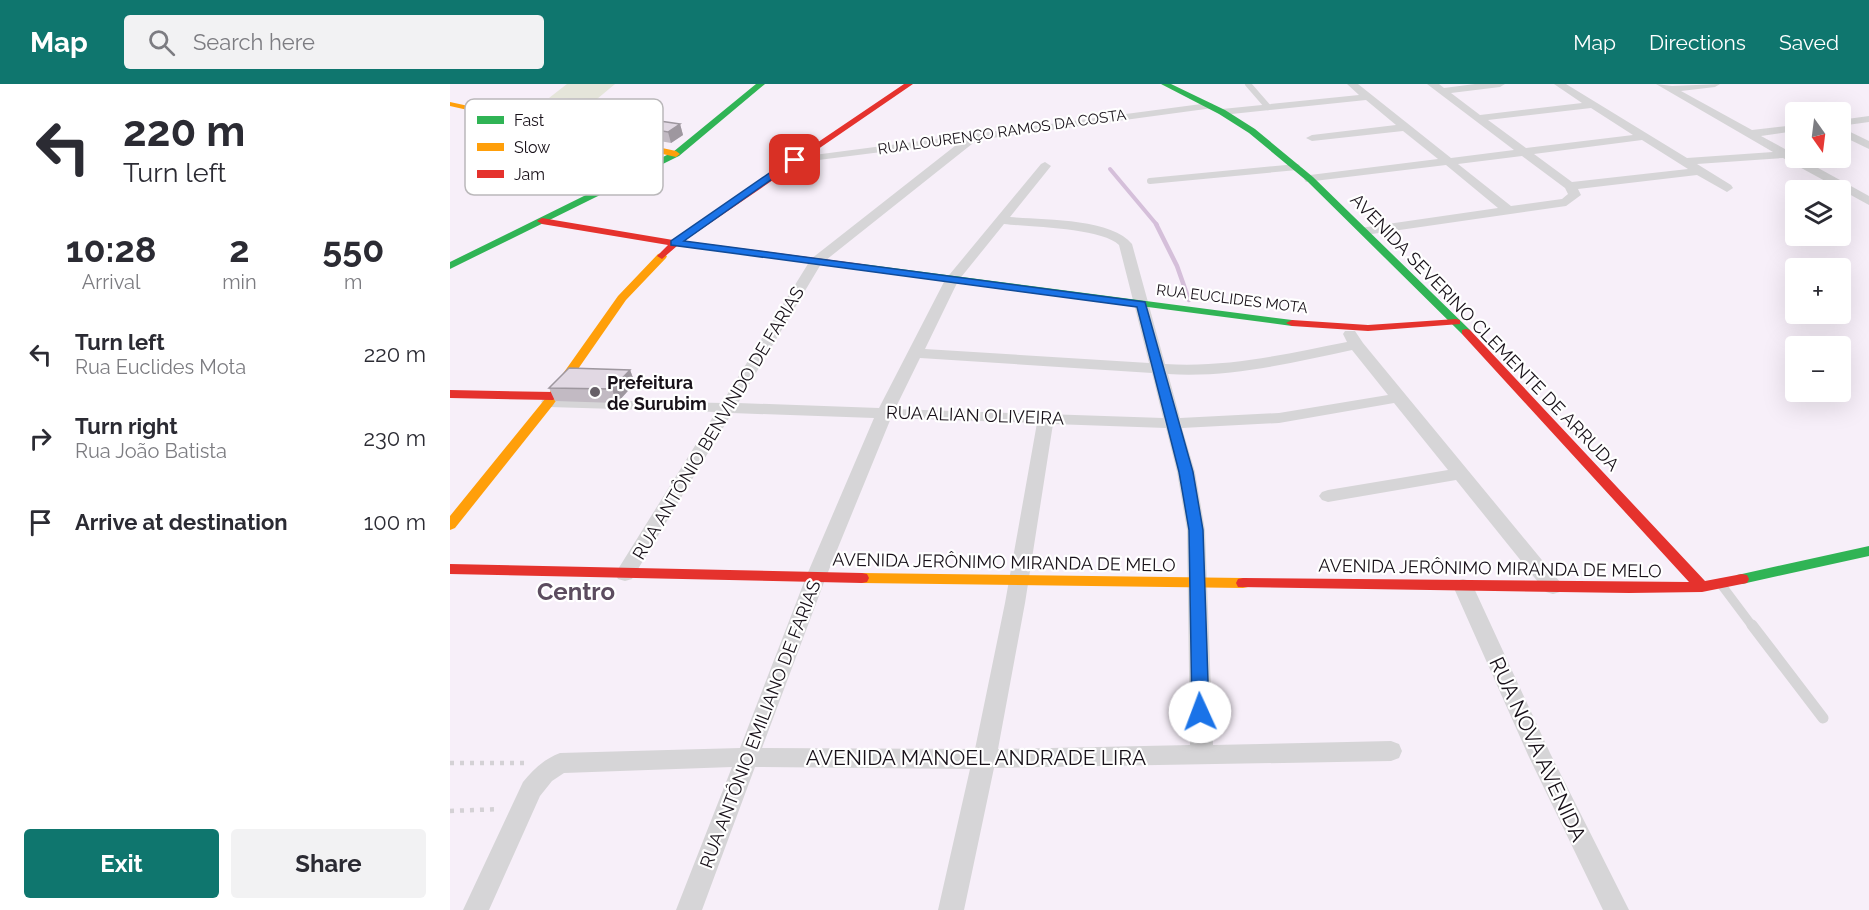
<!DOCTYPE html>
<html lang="en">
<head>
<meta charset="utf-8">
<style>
  body { margin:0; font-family:Raleway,sans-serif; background:#f2f2f3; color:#2b2b33; height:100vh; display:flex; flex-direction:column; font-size:22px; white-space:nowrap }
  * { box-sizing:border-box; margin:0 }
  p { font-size:20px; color:#7c7c81 }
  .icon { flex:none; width:33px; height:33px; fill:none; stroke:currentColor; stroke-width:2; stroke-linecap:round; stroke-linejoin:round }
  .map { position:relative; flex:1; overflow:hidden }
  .drawer { display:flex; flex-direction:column; background:#fff; width:450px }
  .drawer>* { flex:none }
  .banner { background:#fff; color:#2b2b33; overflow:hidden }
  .needle { width:39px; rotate:166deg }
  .fabs { position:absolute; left:1335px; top:18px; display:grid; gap:12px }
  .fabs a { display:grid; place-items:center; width:66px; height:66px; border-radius:6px; background:#fff; box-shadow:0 6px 24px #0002; font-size:30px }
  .pin { position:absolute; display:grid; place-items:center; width:51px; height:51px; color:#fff; margin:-26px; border-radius:12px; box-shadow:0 3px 9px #0006 }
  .me { position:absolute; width:66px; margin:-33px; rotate:358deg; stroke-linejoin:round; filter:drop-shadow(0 0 4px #0008) }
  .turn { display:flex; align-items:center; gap:21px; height:126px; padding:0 24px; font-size:27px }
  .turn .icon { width:78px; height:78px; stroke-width:2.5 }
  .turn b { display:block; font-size:42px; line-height:51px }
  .eta { display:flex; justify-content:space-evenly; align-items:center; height:102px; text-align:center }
  .eta b { font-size:36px; font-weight:700; line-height:42px }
  .cta { display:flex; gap:12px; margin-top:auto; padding:12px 24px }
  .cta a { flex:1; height:69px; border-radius:6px; background:#0f766e; color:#fff; font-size:24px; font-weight:700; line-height:69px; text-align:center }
  .cta a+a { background:#f2f2f3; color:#2b2b33 }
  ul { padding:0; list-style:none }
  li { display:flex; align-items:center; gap:18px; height:84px; padding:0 24px }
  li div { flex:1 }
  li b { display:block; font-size:22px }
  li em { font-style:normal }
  header { display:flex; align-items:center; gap:36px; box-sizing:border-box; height:84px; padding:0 30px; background:#0f766e; color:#fff }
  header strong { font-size:28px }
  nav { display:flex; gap:33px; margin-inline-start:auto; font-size:21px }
  .search { width:420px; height:54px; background:#f2f2f3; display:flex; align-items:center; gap:15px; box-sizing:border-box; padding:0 21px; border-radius:6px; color:#7c7c81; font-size:22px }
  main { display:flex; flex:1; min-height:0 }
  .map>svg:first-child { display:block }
  .green { fill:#e5e5da }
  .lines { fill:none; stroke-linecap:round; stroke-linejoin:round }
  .stream-far1 { stroke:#d5bfda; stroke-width:4 }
  .stream { stroke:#d5bfda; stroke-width:4.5 }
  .path { stroke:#d4d1d5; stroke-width:4.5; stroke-dasharray:4 6; stroke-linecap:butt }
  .lane-far2 { stroke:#d6d5d7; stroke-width:6 }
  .lane-far1 { stroke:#d6d5d7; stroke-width:9 }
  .lane { stroke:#d6d5d7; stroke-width:11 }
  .street { fill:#d6d5d7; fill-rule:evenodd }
  .fast { fill:#30b455; fill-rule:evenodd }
  .slow { fill:#ff9f0a; fill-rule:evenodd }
  .jam { fill:#e5322d; fill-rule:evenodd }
  .wall { fill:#c2bac3 }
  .shaded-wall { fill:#9e979f }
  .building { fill:#e1d8e3; stroke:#9e979f; stroke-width:1.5 }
  .route { fill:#1a73e8; stroke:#114b97; stroke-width:1.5 }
  .poi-dot { fill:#665f67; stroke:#fff; stroke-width:2 }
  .labels { text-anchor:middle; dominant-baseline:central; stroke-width:4.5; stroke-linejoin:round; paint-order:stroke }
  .far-street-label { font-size:15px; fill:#181119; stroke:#fff }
  .street-label { font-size:18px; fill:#181119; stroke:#fff }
  .poi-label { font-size:18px; font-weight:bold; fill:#181119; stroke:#fff; text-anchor:start }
  .near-street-label { font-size:21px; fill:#181119; stroke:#fff }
  .district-label { font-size:24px; font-weight:bold; fill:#5c4c5f; stroke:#fff }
  .key { fill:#fff; stroke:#bab8ba; stroke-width:1.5 }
  .key-label { font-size:16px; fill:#181119 }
</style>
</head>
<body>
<header>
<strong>Map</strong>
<div class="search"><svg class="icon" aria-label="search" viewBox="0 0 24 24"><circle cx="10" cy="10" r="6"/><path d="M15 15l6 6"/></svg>Search here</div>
<nav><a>Map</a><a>Directions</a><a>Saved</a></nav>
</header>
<main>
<section class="drawer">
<div class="banner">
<div class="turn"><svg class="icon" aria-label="left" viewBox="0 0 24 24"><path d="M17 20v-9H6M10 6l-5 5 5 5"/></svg><div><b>220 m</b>Turn left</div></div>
</div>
<div class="eta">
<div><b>10:28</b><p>Arrival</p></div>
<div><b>2</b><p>min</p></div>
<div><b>550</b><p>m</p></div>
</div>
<ul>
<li><svg class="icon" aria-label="left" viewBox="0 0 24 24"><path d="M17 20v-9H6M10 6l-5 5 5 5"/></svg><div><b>Turn left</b><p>Rua Euclides Mota</p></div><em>220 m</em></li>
<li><svg class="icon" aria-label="right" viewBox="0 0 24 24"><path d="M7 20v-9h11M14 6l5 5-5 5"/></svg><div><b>Turn right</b><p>Rua João Batista</p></div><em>230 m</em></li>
<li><svg class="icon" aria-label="arrive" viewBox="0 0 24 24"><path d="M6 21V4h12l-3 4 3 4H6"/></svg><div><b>Arrive at destination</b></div><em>100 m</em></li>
</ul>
<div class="cta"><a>Exit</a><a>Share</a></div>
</section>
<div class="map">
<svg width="1419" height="826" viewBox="0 0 1419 826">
  <rect width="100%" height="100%" fill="#f7eff9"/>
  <!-- green -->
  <path class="green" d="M117 0H165L147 15 99 14Z"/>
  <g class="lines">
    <!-- stream-far1 -->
    <path class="stream-far1" d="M660 85 707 141"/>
    <!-- stream -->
    <path class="stream" d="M706 140 727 182 739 216"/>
    <!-- path -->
    <path class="path" d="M0 679H80
      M0 727 50 725"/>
    <!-- lane-far2 -->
    <path class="lane-far2" d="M798 0 818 23
      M700 97 847 83"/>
    <!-- lane-far1 -->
    <path class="lane-far1" d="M1270 499 1303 543"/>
    <!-- lane -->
    <path class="lane" d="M1302 541 1373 634"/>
    <!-- street -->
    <path class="street" d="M897 0H908L1001 74 1064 66 977 0H989L994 4 1025 0H1055L1050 3 1001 9 1030 31 1132 19 1104 0H1116L1237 74 1323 68 1206 0 1222 2 1270 0 1265 3 1231 7 1302 46 1346 41V47L1311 52 1346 71V74H1350L1419 112V121L1333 74 1247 80 1281 101 1283 104 1277 108 1247 91 1128 105 1131 111 1116 122 915 151 909 147 910 144 1048 124 996 81 856 98 854 95 860 91 988 75 953 47 862 57 856 54 862 51 946 41 916 16 772 31 767 28 772 25 909 11ZM1141 24 1183 51 1076 64 1038 36ZM1192 56 1238 85 1122 98 1084 70ZM1072 72 1115 104 1118 110 1112 115 1061 122 1008 80Z
      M759 19 763 20V24L527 56 371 180 288 319 429 324 495 196 591 80 595 78 601 82 560 133C591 136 662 134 682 160L715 280C777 284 836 270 897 258L893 250 895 247H905L913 259 1110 498 1113 503 1110 508 1103 510 1096 508 1006 396 878 418 872 416 869 412 872 408 878 406 998 386 944 319 829 339 732 344 745 388 755 446 763 661 941 657 949 660 952 667 949 674 941 677 544 684 514 826H488L520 685 305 683 252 826H226L282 683 114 689 102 697 90 712 39 826H13L73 698C84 685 94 675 110 669L290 664 356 493 424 334 282 329 182 495 175 497 168 495 165 490 266 328 99 323 91 318 93 315 272 319 361 175 510 58 345 79 341 78V74ZM554 140C580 143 652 144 669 161L699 279 475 265 508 197ZM902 266 938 311 829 329 730 334 718 290C780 294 841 279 902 266ZM470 274 702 289 713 334 445 325ZM441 334 587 339 555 519 525 665 312 664 376 493ZM603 340 716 344 727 388 737 446 740 661 548 665 575 519Z
      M1419 32V38L1390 42V36Z
      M1390 43 1419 57V65L1390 51Z
      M1013 495 1020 497 1023 502 1100 669 1179 826H1153L1078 671 1003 502 1006 497Z"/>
    <!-- fast -->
    <path class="fast" d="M306 0H315L229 72 0 185V178L223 68Z
      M711 0H721L775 26 805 45 863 93 1020 246V250H1012L857 97 799 49 769 30Z
      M412 180 842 236 848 239 842 242 408 185V181Z
      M1419 462V472L1292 500 1287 499 1285 495 1287 491 1292 490Z"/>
    <!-- slow -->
    <path class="slow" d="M0 18 226 67 230 70 226 73 0 22Z
      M212 169 217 172 216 174 176 216 103 321 5 444 0 446V432L95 315 168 212 208 170Z
      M412 489 793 494 798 495 800 499 798 503 793 504 412 499 407 498 405 494 407 490Z"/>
    <!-- jam -->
    <path class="jam" d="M454 0H463L234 157 412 180 416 181V185L227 162 212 175 207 172 218 161 92 140 87 137 92 134 223 156Z
      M1006 235 1010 236V240L918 247 842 242 836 239 842 236 918 241Z
      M1016 245 1020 246 1255 497 1292 490 1297 491 1299 495 1297 499 1252 508 1179 509 788 503 786 499 788 495 793 494 1239 498 1012 250V246Z
      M0 306 103 308 109 312 103 316 0 314Z
      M0 480 412 489 417 490 419 494 417 498 412 499 0 490Z"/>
  </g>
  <!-- wall -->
  <path class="wall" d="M230 40 233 51 221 59 187 53 183 42Z
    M180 286 185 299 167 319 105 317 99 304Z"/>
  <!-- shaded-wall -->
  <path class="shaded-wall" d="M230 40 233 51 221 59 218 48Z
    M180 286 185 299 167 319 162 305Z"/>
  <!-- building -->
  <path class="building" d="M196 35 230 40 218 48 183 42Z
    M119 284 180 286 162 305 99 304Z"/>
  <!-- route -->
  <path class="route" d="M341 74 349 76 234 157 695 218 743 388 753 446 759 628 756 633 750 635 744 633 742 628 739 446 729 388 687 223 221 161V157Z"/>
  <!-- markers -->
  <circle class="poi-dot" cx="145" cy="308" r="6"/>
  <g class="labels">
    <!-- far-street labels -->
    <g class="far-street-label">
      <text transform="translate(552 48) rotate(-8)">RUA LOURENÇO RAMOS DA COSTA</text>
      <text transform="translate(782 215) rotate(7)">RUA EUCLIDES MOTA</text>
    </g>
    <!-- street labels -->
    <g class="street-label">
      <text transform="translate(1035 248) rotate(46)">AVENIDA SEVERINO CLEMENTE DE ARRUDA</text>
      <text transform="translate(525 331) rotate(2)">RUA ALIAN OLIVEIRA</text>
      <text transform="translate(268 339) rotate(-59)">RUA ANTÔNIO BENVINDO DE FARIAS</text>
      <text transform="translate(554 478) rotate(1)">AVENIDA JERÔNIMO MIRANDA DE MELO</text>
      <text transform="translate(1040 484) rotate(1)">AVENIDA JERÔNIMO MIRANDA DE MELO</text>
      <text transform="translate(310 640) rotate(-69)">RUA ANTÔNIO EMILIANO DE FARIAS</text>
    </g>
    <!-- poi labels -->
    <g class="poi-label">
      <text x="157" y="298">Prefeitura<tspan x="157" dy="21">de Surubim</tspan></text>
    </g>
    <!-- near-street labels -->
    <g class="near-street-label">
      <text transform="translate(1088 665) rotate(65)">RUA NOVA AVENIDA</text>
      <text x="526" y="673">AVENIDA MANOEL ANDRADE LIRA</text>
    </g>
    <!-- district labels -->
    <g class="district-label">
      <text x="126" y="507">Centro</text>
    </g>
  </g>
  <!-- legend -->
  <rect x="15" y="15" width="198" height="96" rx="9" class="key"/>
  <rect x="27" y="32" width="27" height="8" fill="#30b455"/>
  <rect x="27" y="59" width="27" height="8" fill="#ff9f0a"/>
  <rect x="27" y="86" width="27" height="8" fill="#e5322d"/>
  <g class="key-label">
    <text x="64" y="42">Fast</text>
    <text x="64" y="69">Slow</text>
    <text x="64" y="96">Jam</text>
  </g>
</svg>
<div class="fabs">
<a><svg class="needle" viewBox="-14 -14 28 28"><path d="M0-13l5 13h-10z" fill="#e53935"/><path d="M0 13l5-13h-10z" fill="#7c7c81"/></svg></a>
<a><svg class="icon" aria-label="layers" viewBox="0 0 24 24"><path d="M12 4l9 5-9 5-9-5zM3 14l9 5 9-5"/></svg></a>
<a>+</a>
<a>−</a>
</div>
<div class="pin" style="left:345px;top:76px;background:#d93025"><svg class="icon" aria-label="arrive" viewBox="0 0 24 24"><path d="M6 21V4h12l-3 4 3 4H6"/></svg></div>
<svg class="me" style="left:750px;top:628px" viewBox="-20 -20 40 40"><circle r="19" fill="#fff"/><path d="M0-13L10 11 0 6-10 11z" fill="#1a73e8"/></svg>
</div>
</main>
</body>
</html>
